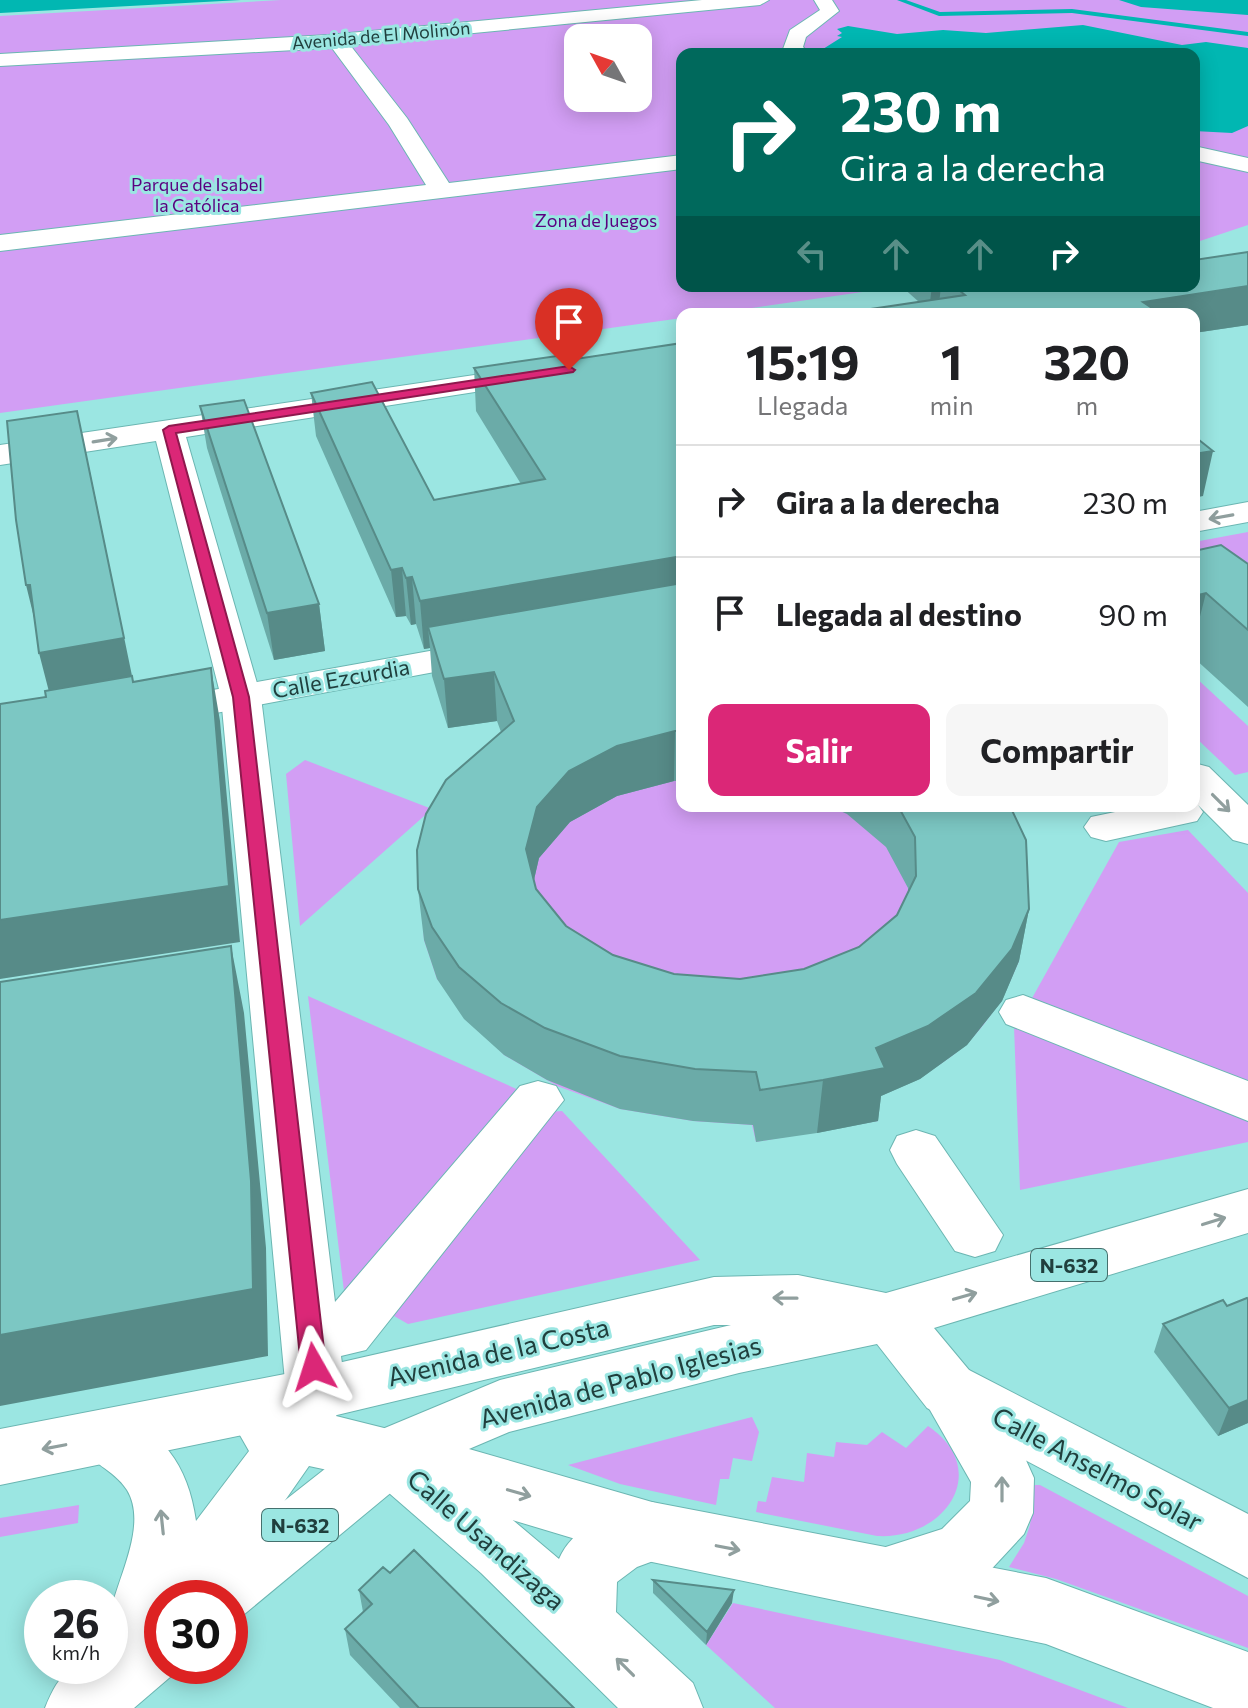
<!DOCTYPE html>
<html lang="es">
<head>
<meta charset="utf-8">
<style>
  body { margin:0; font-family:Commissioner,sans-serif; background:#f6f6f6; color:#202124; height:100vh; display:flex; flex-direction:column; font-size:30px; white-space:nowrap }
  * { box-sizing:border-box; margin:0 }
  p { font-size:26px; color:#757577 }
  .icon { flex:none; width:44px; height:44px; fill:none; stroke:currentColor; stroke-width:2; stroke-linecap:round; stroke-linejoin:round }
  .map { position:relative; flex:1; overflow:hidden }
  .drawer { position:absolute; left:676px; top:308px; width:524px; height:504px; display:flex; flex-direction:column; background:#fff; border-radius:16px; box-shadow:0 4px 20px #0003 }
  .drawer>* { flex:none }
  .guide { position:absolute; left:676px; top:48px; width:524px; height:244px; border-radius:16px; box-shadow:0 4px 20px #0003; background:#00695c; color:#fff; overflow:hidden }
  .needle { width:52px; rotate:310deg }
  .fabs { position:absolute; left:564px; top:24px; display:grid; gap:16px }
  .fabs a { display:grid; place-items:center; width:88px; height:88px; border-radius:16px; background:#fff; box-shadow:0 4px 20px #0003; font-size:40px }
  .speed { position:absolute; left:24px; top:1580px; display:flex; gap:16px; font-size:40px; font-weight:700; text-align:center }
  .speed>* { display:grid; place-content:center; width:104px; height:104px; border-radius:50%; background:#fff; box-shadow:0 4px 20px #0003; line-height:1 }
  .speed small { font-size:20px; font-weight:400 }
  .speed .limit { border:12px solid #d22; background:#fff; color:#111 }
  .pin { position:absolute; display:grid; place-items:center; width:68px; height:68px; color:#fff; margin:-82px -34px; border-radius:50% 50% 50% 0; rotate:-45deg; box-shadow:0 0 8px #0007 }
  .pin .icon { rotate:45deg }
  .me { position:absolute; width:88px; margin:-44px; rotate:354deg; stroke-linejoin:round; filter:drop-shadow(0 0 6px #0008) }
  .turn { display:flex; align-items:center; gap:28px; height:168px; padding:0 32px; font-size:36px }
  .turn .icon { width:104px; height:104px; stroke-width:2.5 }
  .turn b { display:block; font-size:56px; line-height:68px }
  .lanes { display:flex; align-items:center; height:76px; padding:0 32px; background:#0003; justify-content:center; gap:40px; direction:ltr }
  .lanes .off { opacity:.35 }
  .eta { display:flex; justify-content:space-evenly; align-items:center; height:136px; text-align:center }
  .eta b { font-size:48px; font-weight:700; line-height:56px }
  .action { display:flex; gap:16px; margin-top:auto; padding:16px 32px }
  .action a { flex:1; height:92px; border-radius:16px; background:#db2777; color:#fff; font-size:32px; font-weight:700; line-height:92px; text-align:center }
  .action a+a { background:#f6f6f6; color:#202124 }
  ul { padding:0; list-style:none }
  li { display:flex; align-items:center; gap:24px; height:112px; padding:0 32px; border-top:2px solid #e0e0e0 }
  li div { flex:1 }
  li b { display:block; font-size:30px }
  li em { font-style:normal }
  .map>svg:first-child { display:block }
  .green { fill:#d29ef4; fill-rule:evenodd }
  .water { fill:#01b7b2 }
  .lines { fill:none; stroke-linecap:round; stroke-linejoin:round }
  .stream { fill:#01b7b2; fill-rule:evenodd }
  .minor-casing { stroke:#6bb6b2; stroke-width:2 }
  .major-casing { stroke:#6bb6b2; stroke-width:2 }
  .minor { fill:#fff; fill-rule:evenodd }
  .major { fill:#fff; fill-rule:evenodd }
  .wall { fill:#6baba8 }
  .shaded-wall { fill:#578b88 }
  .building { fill:#7cc7c3; stroke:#578b88; stroke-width:2 }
  .oneway { stroke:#909f9e }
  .route { fill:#db2777; stroke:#8e194d; stroke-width:2 }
  .labels { text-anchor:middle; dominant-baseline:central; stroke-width:6; stroke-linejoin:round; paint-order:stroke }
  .far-street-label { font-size:18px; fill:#203f3d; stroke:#9be6e2 }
  .far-park-label { font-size:18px; fill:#5b0080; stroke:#9be6e2 }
  .shield { fill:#9be6e2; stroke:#45716e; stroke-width:2 }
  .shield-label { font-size:20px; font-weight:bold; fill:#203f3d }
  .street-label { font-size:22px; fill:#203f3d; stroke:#9be6e2 }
  .near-street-label { font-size:26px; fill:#203f3d; stroke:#9be6e2 }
</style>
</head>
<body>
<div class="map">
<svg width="1248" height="1708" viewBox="0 0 1248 1708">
  <rect width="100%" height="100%" fill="#9be6e2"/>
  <!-- green -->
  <path class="green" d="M281 0H1248V225L1194 243V54H682V286H904L710 314H682V318L0 413V16ZM578 38H638V98H578Z
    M1248 532V607L1194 606V542Z
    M1194 676 1248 726V772L1235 775 1194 736Z
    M682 725V806H958L1019 961C985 1043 948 1066 869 1101L878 1121 756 1142 752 1125 693 1121 620 1109 557 1086 504 1055 437 979 424 940 422 901Z
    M305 760 432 809 300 926 286 774Z
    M1188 830 1248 893V1084L1031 1000 1119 842Z
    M308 996 521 1091 344 1291Z
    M1014 1026 1248 1119V1142L1020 1190Z
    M562 1111 700 1260 408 1324 387 1312 549 1112Z
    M752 1417 759 1432 752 1461 733 1458 729 1479H720L716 1505 620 1484 568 1465Z
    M928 1426C993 1470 945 1540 877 1536L756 1512 758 1501 766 1502 772 1477 804 1482 807 1453 834 1457 836 1442 867 1445 882 1432 906 1448Z
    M1034 1485H1040L1248 1596V1648L1056 1579 1009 1567 1024 1543 1030 1525Z
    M79 1505 78 1523 0 1537V1518Z
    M733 1603 1000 1660 1128 1708H775L706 1645Z"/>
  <!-- water -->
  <path class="water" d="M0 0H241L0 13Z
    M1119 0H1248V15L1141 7Z
    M1083 25 1182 45 1206 42 1248 48V126L1232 133 1194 131V54H831L823 49 842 37 837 36 842 33 837 29 848 26 897 34 943 30 986 33Z"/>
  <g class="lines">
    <!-- stream -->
    <path class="stream" d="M897 0H906L940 12 1072 9 1248 32V36L1072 13 939 16Z"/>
    <defs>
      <path id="minor" d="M702 0H769L760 5 350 45 407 118 449 183 682 155V169L0 251V235L426 185 389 125 332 48 0 66V54L328 35Z
        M814 0H832L839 11 806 37 803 47 810 54H787L783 49 790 30 820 10Z
        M1194 146 1248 158V172L1194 160Z
        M536 366 546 369 551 375 546 381 186 437 261 697 335 1302 520 1086 538 1081 556 1086 564 1100 366 1350 341 1356 346 1394 336 1416 412 1435 559 1559C575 1522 616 1513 652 1502L675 1511 684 1532 675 1553 637 1567 617 1582 616 1612 693 1683 703 1708H618L481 1573 374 1480 309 1466 217 1598H162V1653L145 1693 121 1703 97 1693 87 1669 88 1666H110C110 1650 108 1632 110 1616 115 1582 149 1526 127 1490 112 1467 91 1467 77 1437L86 1417 108 1409C162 1430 188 1464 196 1521L249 1451 237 1430 246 1411 268 1403 279 1405 286 1392 221 697 156 441 0 465V445Z
        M1194 763 1209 767 1248 805V844L1233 840 1198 805 1203 812 1197 821 1106 841 1091 837 1084 827 1091 817 1144 806H1194Z
        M1023 995 1248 1081V1121L1006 1024 999 1012 1006 1000Z
        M916 1130 935 1136 1003 1235 995 1251 975 1257 955 1251 897 1164 890 1150 897 1136Z
        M948 1363 969 1370 1025 1458 1034 1478 1033 1513 1024 1534 985 1576 890 1607 867 1597 857 1575 867 1553 942 1529 970 1501 971 1482 918 1389 927 1370Z"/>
      <path id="major" d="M1248 502V522L1194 532V512Z
        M491 640 504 643 510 651 504 659 157 724 143 720 137 712 143 704 157 700Z
        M1248 1189V1233L934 1328 969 1370 1248 1514V1578L927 1408 877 1344 739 1373 509 1432 469 1449 652 1502 1046 1578 1248 1652V1708H1213L1046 1644 652 1562 399 1486 236 1621 230 1623V1598H180L190 1575 368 1435 500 1380 731 1325H714L316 1420 0 1485V1429L316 1368 714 1277 798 1275 886 1293Z
        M162 1607V1666H183L134 1708H45C61 1669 69 1666 110 1666V1639L138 1616Z"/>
    </defs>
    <!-- minor casing -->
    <use href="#minor" class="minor-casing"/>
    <!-- major casing -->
    <use href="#major" class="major-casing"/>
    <!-- minor -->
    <use href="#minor" class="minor"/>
    <!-- major -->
    <use href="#major" class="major"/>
  </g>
  <!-- wall -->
  <path class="wall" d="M1248 252V325L1194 333V314H837L919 302 901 286H1194Z
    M682 343V781H674L617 796 570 822 539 858 534 880 536 889 566 926 613 955 674 974 740 979 804 969 859 947 897 915 908 892V888L886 847 847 814 829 806H1010L1029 909 1019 961 1002 1001 967 1045 920 1079 881 1096 878 1121 817 1133 756 1142 753 1125 693 1121 620 1109 547 1080 504 1055 464 1019 437 979 424 940 418 889 501 732 497 721 448 728 432 676 430 648 424 649 416 624 411 625 406 616 396 617 316 436 311 393 434 500 521 484 476 411 474 368 576 359Z
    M200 406 319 604 325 651 274 660 207 448Z
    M1194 551 1248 564V707L1194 658Z
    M1227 1306 1248 1423 1218 1436 1154 1352 1163 1324Z
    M390 1573 574 1708H400L350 1655 345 1629 363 1612 359 1590Z
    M653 1580 732 1603 706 1645 653 1593Z"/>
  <!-- shaded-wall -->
  <path class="shaded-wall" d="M932 286H941L939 304 929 310Z
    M1248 286V325L1194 333V314H1141L1143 302Z
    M1091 310 1090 314H1065Z
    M1213 451 1203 496 1194 498V454Z
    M89 467 137 700 55 715 39 653Z
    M682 556V603L428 627 430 648 424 649 420 601Z
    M402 568 406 616 396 617 391 570Z
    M412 577 416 624 411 625 406 578Z
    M26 585H30L41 646Z
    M1206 593 1194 640V596Z
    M319 604 325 651 274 660 267 613Z
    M211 668 220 721 240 942 0 979V920Z
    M494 672 497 721 448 728 444 679Z
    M675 731 674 781 617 796 570 822 539 858 529 901 526 849 537 807 569 771 617 746Z
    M1029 909 1019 961 1002 1001 967 1045 920 1079 881 1096 878 1121 817 1133 823 1080 876 1048Z
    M231 946 244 1013 266 1248 268 1356 0 1406V1335Z
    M1248 1400V1423L1218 1436 1229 1408Z
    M734 1590 732 1603 706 1645 707 1632Z"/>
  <!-- building -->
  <path class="building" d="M1248 252V286L1143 302 1161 314H1096L1091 310 1065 314H837L965 295 954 286H1194V260Z
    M682 343V556L420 601 412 577 406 578 402 568 391 570 311 393 372 382 434 500 545 479 474 368 571 354 576 359Z
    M244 400 319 604 267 613 200 406Z
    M77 411 124 638 39 653 30 585H26L16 520 7 421Z
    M1194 436 1213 451 1194 454Z
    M1221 545 1248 564V630L1206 593 1194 596V551Z
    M682 583V731H675L617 746 569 771 537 807 526 849 536 889 566 926 613 955 674 974 740 979 804 969 859 947 897 915 916 876 915 837 898 806H1010L1026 840 1029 909 1012 949 976 993 928 1026 876 1048 885 1068 823 1080 760 1090 756 1072 695 1069 620 1056 545 1028 501 1003 459 967 432 927 418 889 417 850 426 814 446 780 514 721 494 672 444 679 428 627Z
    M211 668 229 886 0 920V704L46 697 45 691 132 676 133 682Z
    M231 946 251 1181 253 1289 0 1335V982Z
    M1247 1298 1248 1299V1400L1229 1408 1163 1324 1223 1300 1227 1306Z
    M414 1550 574 1708H419L345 1629 372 1604 359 1590 383 1567 390 1573Z
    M653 1580 734 1590 707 1632Z"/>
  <!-- one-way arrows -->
  <defs><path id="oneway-shaft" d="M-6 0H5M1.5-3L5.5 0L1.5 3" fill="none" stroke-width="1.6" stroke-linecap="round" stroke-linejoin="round" transform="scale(2)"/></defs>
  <g class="oneway">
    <use href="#oneway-shaft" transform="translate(105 440) rotate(-9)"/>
    <use href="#oneway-shaft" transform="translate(1221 517) rotate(170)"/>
    <use href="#oneway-shaft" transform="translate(1221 803) rotate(45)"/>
    <use href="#oneway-shaft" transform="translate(1214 1221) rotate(-17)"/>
    <use href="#oneway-shaft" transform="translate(965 1296) rotate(-16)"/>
    <use href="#oneway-shaft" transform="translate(785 1298) rotate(-179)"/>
    <use href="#oneway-shaft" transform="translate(54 1447) rotate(169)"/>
    <use href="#oneway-shaft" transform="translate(1002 1489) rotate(-90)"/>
    <use href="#oneway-shaft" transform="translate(519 1493) rotate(16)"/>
    <use href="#oneway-shaft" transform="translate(162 1522) rotate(-96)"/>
    <use href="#oneway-shaft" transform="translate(728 1548) rotate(11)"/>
    <use href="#oneway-shaft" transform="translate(987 1599) rotate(12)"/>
    <use href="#oneway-shaft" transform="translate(625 1667) rotate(-135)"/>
  </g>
  <!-- route -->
  <path class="route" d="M569 366 575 370 573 372 176 433 249 697 326 1367 322 1375 314 1378 305 1375 301 1367 233 697 163 430 169 426Z"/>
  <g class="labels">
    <!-- far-street labels -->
    <g class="far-street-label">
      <text transform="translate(381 35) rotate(-5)">Avenida de El Molinón</text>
    </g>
    <!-- far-park labels -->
    <g class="far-park-label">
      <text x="197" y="184">Parque de Isabel<tspan x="197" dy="21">la Católica</tspan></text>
      <text x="596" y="220">Zona de Juegos</text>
    </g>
    <!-- shield labels -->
    <g class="shield">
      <rect x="1031" y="1249" width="76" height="32" rx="6"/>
      <rect x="262" y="1509" width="76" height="32" rx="6"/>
    </g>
    <g class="shield-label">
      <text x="1069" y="1265">N-632</text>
      <text x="300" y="1525">N-632</text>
    </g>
    <!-- street labels -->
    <g class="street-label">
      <text transform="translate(341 678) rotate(-10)">Calle Ezcurdia</text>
    </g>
    <!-- near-street labels -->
    <g class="near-street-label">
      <text transform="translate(498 1351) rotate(-13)">Avenida de la Costa</text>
      <text transform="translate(620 1381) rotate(-15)">Avenida de Pablo Iglesias</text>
      <text transform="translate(1098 1468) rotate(28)">Calle Anselmo Solar</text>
      <text transform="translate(487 1539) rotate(41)">Calle Usandizaga</text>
    </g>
  </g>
</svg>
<div class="fabs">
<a><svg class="needle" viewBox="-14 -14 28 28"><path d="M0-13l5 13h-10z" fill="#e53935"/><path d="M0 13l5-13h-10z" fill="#757577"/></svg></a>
</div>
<div class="speed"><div>26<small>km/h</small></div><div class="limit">30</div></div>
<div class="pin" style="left:569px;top:370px;background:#d93025"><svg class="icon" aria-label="arrive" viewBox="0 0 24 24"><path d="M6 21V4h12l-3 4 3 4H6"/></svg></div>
<svg class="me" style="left:314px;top:1367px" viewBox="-20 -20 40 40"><path d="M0-17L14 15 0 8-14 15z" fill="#db2777" stroke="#fff" stroke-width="4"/></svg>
<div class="guide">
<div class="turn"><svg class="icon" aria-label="right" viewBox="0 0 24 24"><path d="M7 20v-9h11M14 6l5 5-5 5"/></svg><div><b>230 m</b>Gira a la derecha</div></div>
<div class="lanes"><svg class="icon off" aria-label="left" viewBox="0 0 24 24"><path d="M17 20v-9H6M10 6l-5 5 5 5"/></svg><svg class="icon off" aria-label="ahead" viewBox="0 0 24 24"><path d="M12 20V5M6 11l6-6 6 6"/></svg><svg class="icon off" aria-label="ahead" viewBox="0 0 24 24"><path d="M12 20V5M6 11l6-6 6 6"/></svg><svg class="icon" aria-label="right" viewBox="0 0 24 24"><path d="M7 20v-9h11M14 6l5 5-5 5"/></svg></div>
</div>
<section class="drawer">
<div class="eta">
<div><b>15:19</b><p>Llegada</p></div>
<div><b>1</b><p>min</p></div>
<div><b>320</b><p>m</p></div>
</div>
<ul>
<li><svg class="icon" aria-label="right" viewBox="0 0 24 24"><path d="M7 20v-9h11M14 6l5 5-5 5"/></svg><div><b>Gira a la derecha</b></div><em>230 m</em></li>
<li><svg class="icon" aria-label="arrive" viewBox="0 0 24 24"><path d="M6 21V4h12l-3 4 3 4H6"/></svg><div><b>Llegada al destino</b></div><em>90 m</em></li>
</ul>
<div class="action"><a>Salir</a><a>Compartir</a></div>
</section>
</div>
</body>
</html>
